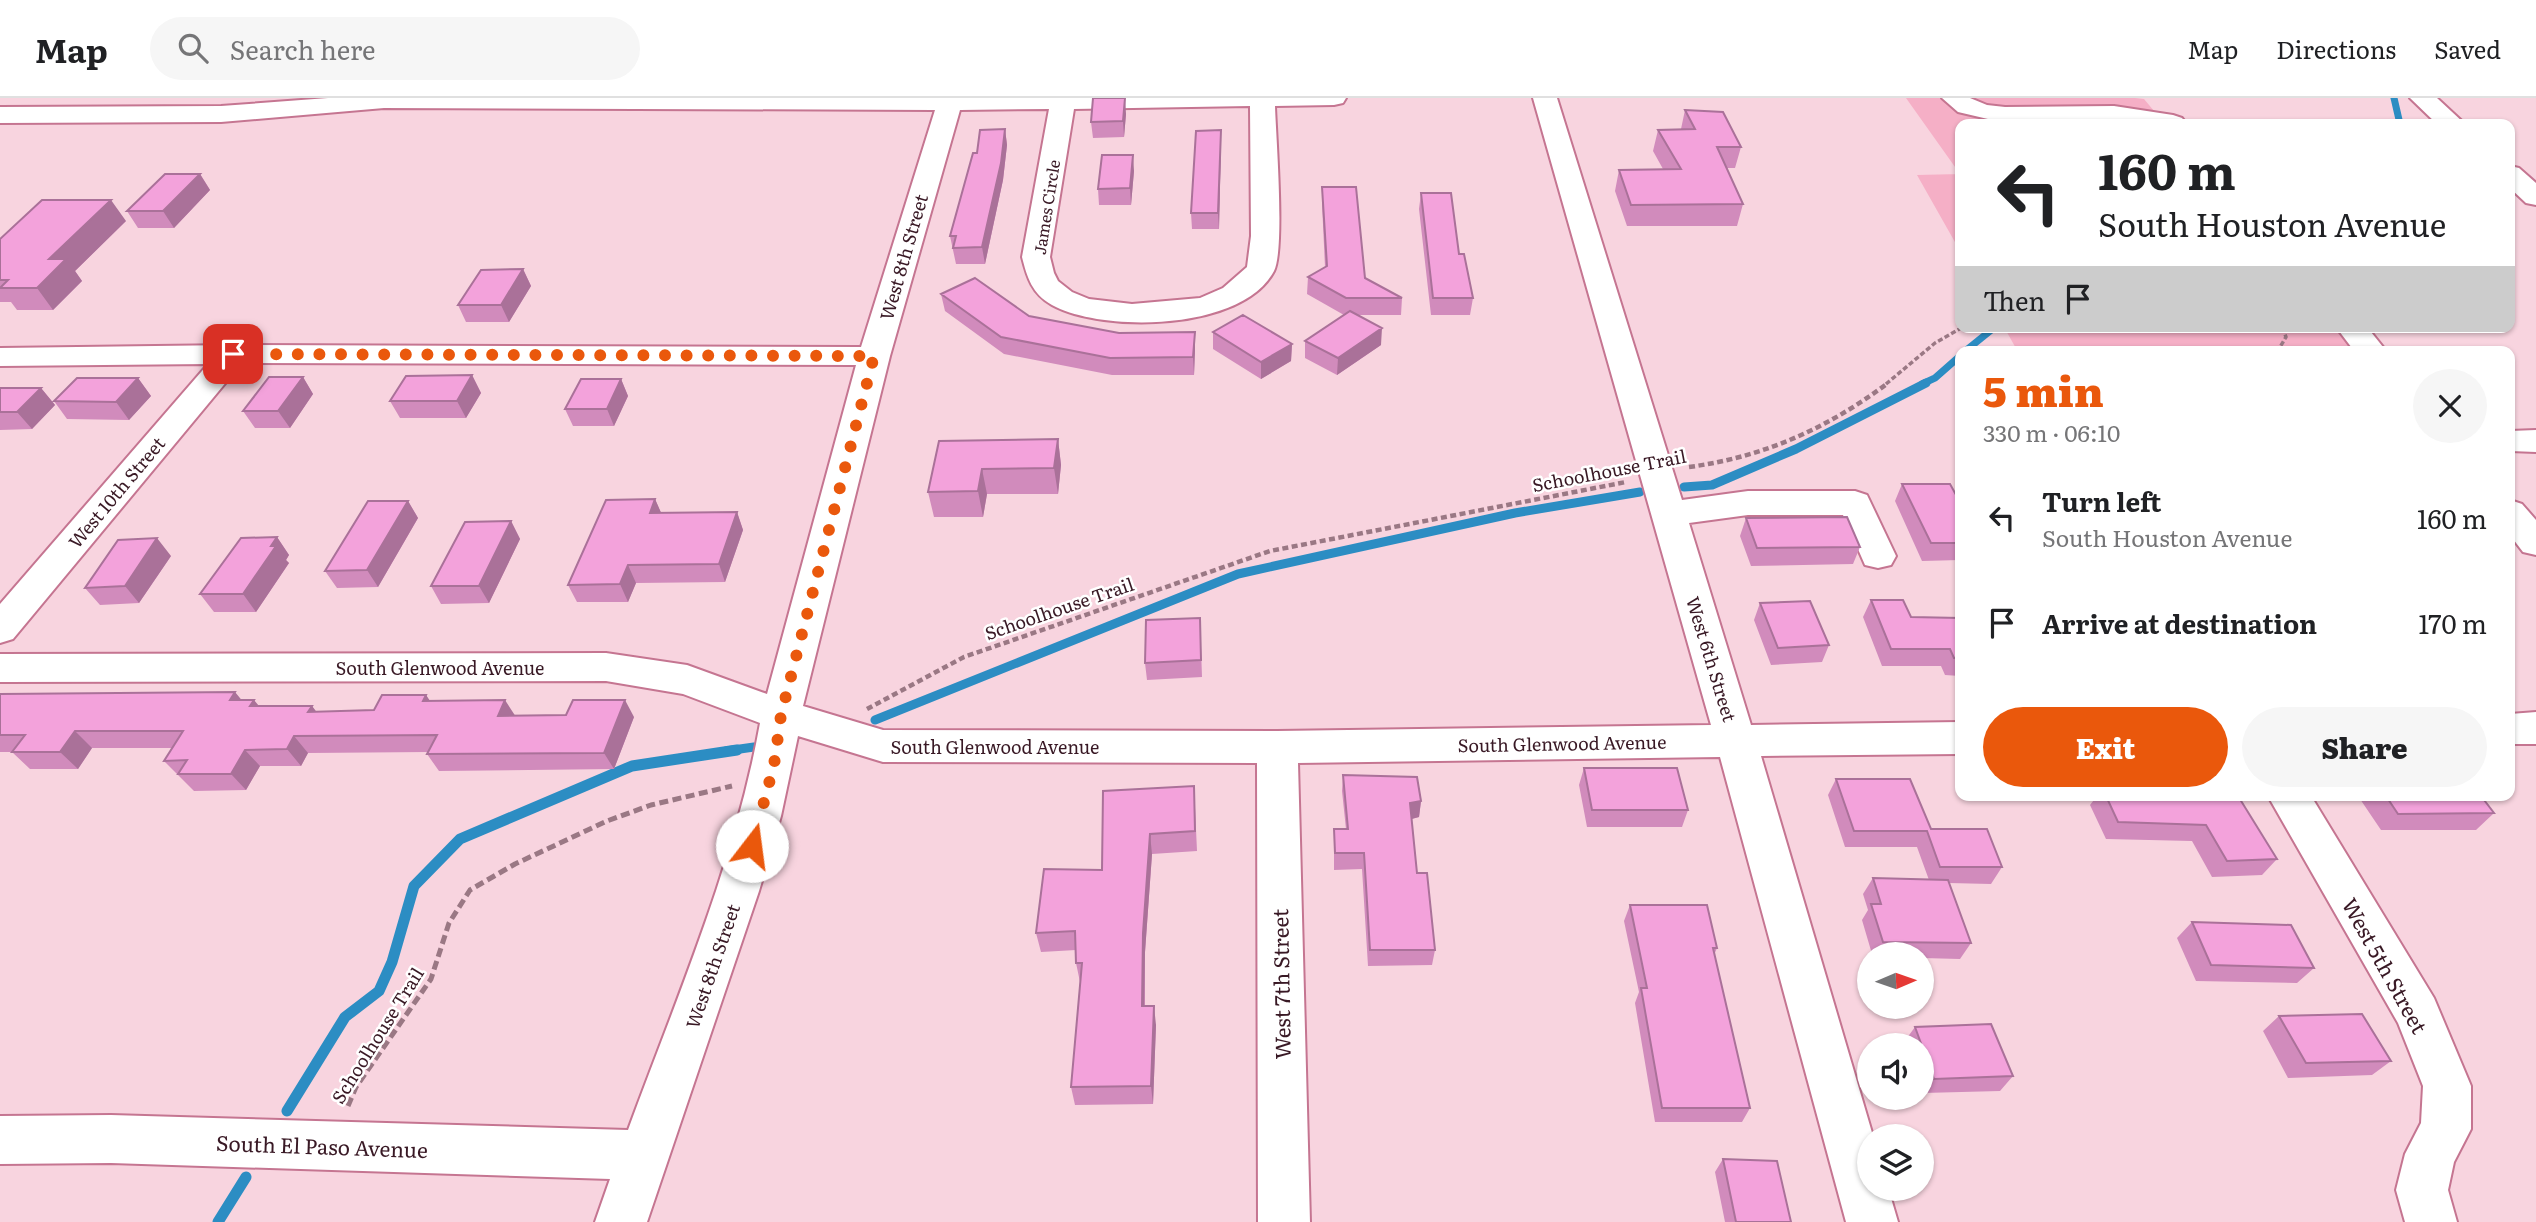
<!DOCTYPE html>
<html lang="en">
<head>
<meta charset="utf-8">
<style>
  body { margin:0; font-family:Literata,serif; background:#f6f6f6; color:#202124; height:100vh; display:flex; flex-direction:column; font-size:26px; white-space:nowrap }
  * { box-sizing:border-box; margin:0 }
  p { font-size:23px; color:#757577 }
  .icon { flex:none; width:38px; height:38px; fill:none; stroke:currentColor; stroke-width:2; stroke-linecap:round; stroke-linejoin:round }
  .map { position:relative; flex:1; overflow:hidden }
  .drawer { position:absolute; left:1955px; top:248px; width:560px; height:455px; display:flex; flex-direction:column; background:#fff; border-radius:14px; box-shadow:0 2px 5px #0004 }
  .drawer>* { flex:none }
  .hud { position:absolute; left:1955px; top:21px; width:560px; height:214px; border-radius:14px; box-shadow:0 2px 5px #0004; background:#fff; color:#202124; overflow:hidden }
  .needle { width:46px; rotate:88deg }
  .buttons { position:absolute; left:1857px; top:844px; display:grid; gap:14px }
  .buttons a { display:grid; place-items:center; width:77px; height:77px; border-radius:50%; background:#fff; box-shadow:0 2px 5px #0004; font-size:35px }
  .pin { position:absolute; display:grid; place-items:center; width:60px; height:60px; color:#fff; margin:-30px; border-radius:14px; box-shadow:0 4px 10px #0006 }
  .me { position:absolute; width:77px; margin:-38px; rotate:15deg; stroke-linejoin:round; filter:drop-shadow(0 0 5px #0008) }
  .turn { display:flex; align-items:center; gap:24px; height:147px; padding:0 28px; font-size:32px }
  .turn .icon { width:91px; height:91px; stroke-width:2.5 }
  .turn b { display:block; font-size:49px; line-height:60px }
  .then { display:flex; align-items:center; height:66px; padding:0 28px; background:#0003; gap:14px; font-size:26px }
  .round { display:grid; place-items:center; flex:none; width:74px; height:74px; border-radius:37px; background:#f6f6f6 }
  .summary { display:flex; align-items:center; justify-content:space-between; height:119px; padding:0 28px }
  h1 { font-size:42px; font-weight:800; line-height:52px; color:#ea580c }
  .cta { display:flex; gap:14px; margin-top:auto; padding:14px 28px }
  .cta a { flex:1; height:80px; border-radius:42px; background:#ea580c; color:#fff; font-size:28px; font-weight:800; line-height:80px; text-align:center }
  .cta a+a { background:#f6f6f6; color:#202124 }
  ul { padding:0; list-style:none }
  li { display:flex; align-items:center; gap:21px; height:105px; padding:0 28px }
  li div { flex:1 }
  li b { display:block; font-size:26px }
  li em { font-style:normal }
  header { display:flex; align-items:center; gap:42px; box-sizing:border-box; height:98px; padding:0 35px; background:#fff; border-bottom:2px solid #e0e0e0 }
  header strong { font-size:33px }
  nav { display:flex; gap:38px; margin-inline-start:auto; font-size:24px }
  .search { width:490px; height:63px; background:#f6f6f6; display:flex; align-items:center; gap:18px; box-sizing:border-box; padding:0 24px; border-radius:38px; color:#757577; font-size:26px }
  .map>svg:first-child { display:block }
  .green { fill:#f5afc6 }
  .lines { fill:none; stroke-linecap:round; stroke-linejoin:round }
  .stream-far2 { stroke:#2c8dc3; stroke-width:7 }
  .stream-far1 { stroke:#2c8dc3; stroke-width:9 }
  .stream { stroke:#2c8dc3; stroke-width:11 }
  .minor-casing { stroke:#c57591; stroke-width:4 }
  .path-far2 { stroke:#9a7884; stroke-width:3.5; stroke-dasharray:5 2.5; stroke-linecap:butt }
  .path-far1 { stroke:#9a7884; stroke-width:4.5; stroke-dasharray:6 3.5; stroke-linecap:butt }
  .path { stroke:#9a7884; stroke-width:5; stroke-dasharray:9 4.5; stroke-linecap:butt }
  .minor { fill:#fff; fill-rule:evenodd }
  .wall { fill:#d18bbc }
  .shaded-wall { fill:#aa7199 }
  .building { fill:#f3a2db; stroke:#aa7199; stroke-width:2 }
  .route { stroke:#ea580c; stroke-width:12; stroke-dasharray:0 21.6 }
  .labels { text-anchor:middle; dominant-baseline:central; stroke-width:5; stroke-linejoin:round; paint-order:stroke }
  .far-street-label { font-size:16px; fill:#391925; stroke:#fff }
  .street-label { font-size:18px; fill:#391925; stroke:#fff }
  .near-street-label { font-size:21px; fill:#391925; stroke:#fff }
</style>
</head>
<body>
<header>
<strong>Map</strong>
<div class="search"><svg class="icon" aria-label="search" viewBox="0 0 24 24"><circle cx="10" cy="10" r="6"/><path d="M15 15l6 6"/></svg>Search here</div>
<nav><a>Map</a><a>Directions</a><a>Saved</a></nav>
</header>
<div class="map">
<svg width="2536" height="1124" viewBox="0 0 2536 1124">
  <rect width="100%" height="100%" fill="#f8d4df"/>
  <!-- green -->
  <path class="green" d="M1906 0H2135L2144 1 2165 26H1960V153L1917 77 1960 76Z
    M2004 229H2340L2361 254H2018Z"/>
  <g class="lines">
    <!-- stream-far2 -->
    <path class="stream-far2" d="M2394 0 2400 26
      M1964 254 1995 229
      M1922 286 1935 280 1960 258"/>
    <!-- stream-far1 -->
    <path class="stream-far1" d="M1684 389 1712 387 1796 351 1926 285
      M875 622 1238 476 1515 415 1640 394
      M726 653 754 649"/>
    <!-- stream -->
    <path class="stream" d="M287 1013 345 919 379 893 392 864 414 788 460 741 632 668 737 652
      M218 1124 246 1079"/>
    <defs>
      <path id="minor" d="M328 0H1346L1343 5 1334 7 1275 8C1276 39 1285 151 1274 173 1243 233 1103 235 1052 207 1032 196 1027 179 1022 159L1049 11 960 12 890 258 803 608 883 632 1277 633 1711 627 1533 0H1557L1682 402 1748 393H1855L1867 397 1896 458 1891 467 1878 470 1865 467 1843 417H1748L1689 425 1751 627 1960 624V656L1761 658 1873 1038H1869V1090H1888L1898 1124H1846L1720 659 1298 665 1310 1124H1258L1257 665 883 664 798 638 781 718 759 793 647 1124H595L610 1081 111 1065 0 1066V1018L111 1017 628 1032C677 899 735 765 760 625L683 596 606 583 0 584V556L606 555 687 567 767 596 856 267 242 265 13 541 0 545V506L208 266 0 268V250L233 247 861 249 935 12 384 10 221 24 0 25V9L221 8ZM1250 8 1251 138 1247 169 1223 190 1200 200 1132 206 1089 201 1072 194 1058 183 1054 175 1050 159 1074 11Z
        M1942 0H1970L1987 7 2005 9 2114 8 2173 17 2182 20 2186 25H2005L1958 14Z
        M2410 0H2437L2465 26H2437Z
        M2510 68 2519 70 2536 85V107L2526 105 2510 90Z
        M2336 229H2367L2387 254H2355Z
        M2536 332V354L2510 353V333Z
        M2510 402 2522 406 2536 422V457L2523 454 2510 437Z
        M2536 614V646H2510V616Z
        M2268 698H2311L2434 900 2471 988V1031L2454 1064 2448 1092 2457 1124H2405L2396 1092 2405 1056 2421 1025 2423 988 2398 925Z"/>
    </defs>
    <!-- minor casing -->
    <use href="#minor" class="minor-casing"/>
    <!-- path-far2 -->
    <path class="path-far2" d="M2277 254 2286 239 2282 229
      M1886 286 1935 245 1963 229"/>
    <!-- path-far1 -->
    <path class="path-far1" d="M1689 369C1764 359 1828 330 1888 285
      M867 611 964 559 1270 453 1626 384"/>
    <!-- path -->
    <path class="path" d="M348 1008 356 989 431 881 449 825 470 792 515 766 607 723 651 707 732 688"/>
    <!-- minor -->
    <use href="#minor" class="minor"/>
  </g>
  <!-- wall -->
  <path class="wall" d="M1685 12 1741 49 1735 70H1727L1743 106 1737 128H1627L1615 93 1619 72 1663 71 1653 53 1658 32 1681 31Z
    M1126 16 1124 39 1093 40 1091 24Z
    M1005 31 1007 47 1003 82 985 166H956L950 138 977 55Z
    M1221 32 1219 131H1192L1191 115Z
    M1134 73 1131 107H1099L1098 91Z
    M200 76 210 92 174 130H138L127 113Z
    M1322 89 1365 180 1402 200 1401 217H1359L1381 247 1337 277 1305 260V243L1344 217 1307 196 1308 179 1325 169 1322 105Z
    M1421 95 1459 156 1473 200 1470 217H1431L1419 111Z
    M126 123 75 173 82 183 53 212H17L11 204H0V141Z
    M523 171 531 188 509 224H466L458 207Z
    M941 196 1029 218 1195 251 1194 277H1112L1004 256 945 213Z
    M1213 234 1292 246 1291 263 1261 281 1213 251Z
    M472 277 481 295 466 320H400L390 303Z
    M303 279 313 296 290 330H255L243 313Z
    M138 280 151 298 129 322 67 321 54 303Z
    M621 281 628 298 614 328H573L565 311Z
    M0 290H41L55 307 32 331 0 332Z
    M1058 341 1061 367 1058 396H987L983 419H934L928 394 939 343Z
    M1902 386 1960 404V462L1922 463 1895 403Z
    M655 401 661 415 737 414 743 432 725 484 636 485 628 504H577L568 487Z
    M408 403 418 420 378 489 337 490 325 473Z
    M1746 420 1860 449 1853 466 1751 468 1740 438Z
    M511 423 520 441 489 505 441 506 431 488Z
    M277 439 289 457 286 462 289 465 256 514H214L200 496Z
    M171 458 139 505 100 507 85 490Z
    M1871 502 1911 519 1960 520V578L1945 577 1941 568H1882L1863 519Z
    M1760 505 1829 547 1822 564 1771 567 1754 522Z
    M1200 520 1202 579 1147 582 1145 565Z
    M0 596 241 602 259 608H312L316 614 374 612 426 597 430 603 515 618 634 619 614 671 439 673 427 656 428 654 308 655 301 668H260L246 692 194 693 164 663 172 650H92L78 671H30L12 654H0Z
    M1584 670 1688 712 1682 729H1587L1579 687Z
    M1343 677 1421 703 1419 719 1411 721 1417 775 1435 852 1432 867 1368 868 1362 771 1334 772V731H1346L1342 693Z
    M1836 681 2002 769 1991 786 1949 785 1971 845 1960 861 1922 860V856H1872L1862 822 1868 812 1863 796 1873 780 1929 782 1917 749H1845L1828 697Z
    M1194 688 1197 753 1152 756 1145 854V908L1156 927 1153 1006 1075 1007 1071 989 1080 884 1076 865V852L1041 854 1036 835 1102 772Z
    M2097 698H2238L2277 761 2262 777 2212 779 2192 743 2106 741 2090 707Z
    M2358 698H2481L2494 715 2476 732H2381Z
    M1630 807 1717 850 1714 857 1750 1010 1742 1024H1655L1635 905 1639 894 1624 823Z
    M2192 824 2314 870 2297 885 2196 883 2177 840Z
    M2279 918 2391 963 2372 977 2288 980 2263 933Z
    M1915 929 2013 978 2000 993 1923 995 1922 992V947H1905L1904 944Z
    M1723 1061 1791 1124H1725L1715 1074Z"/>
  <!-- shaded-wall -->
  <path class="shaded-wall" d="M1125 0 1126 16 1124 39 1123 23Z
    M1005 31 1007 47 1003 82 985 166 982 149Z
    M1221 32V48L1219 131 1218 115Z
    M1133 57 1134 73 1131 107 1130 90Z
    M200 76 210 92 174 130 163 113Z
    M111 102 126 123 75 173 82 183 53 212 37 190 49 161Z
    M523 171 531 188 509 224 501 207Z
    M1382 230 1381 247 1337 277 1338 260Z
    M1195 234V251L1194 277 1193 259Z
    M1292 246 1291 263 1261 281V264Z
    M472 277 481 295 466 320 457 303Z
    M303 279 313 296 290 330 278 313Z
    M138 280 151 298 129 322 116 304Z
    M621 281 628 298 614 328 607 311Z
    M41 290 55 307 32 331 17 314Z
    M1058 341 1061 367 1058 396 1054 370Z
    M982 371 987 396 983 419 978 393Z
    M655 401 663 419 650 415Z
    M408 403 418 420 378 489 367 472Z
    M737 414 743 432 725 484 719 466Z
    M511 423 520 441 489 505 479 488Z
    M277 439 289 457 286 462 289 465 256 514 243 496Z
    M157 440 171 458 139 505 125 488Z
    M628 467 636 485 628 504 620 486Z
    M235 594 249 611 230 602Z
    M426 597 437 614 423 603Z
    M254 602 268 619 250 608Z
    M505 602 516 619 498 618Z
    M625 602 634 619 614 671 604 655Z
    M312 608 325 625 308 614Z
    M75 633 92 650 78 671 60 654Z
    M294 638 308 655 301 668 287 651Z
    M245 652 260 668 246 692 231 676Z
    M1421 703 1419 719 1408 722 1410 705Z
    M1150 736 1152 756 1145 854 1144 927 1142 908 1143 835Z
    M1154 908 1156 927 1153 1006 1151 988Z"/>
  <!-- building -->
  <path class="building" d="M1093 0H1125L1123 23 1091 24Z
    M1685 12 1723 14 1741 49H1717L1743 106 1631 107 1619 72 1681 71 1658 32 1695 31Z
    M1005 31 1001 65 982 149 953 150 956 138H950L973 55H977L980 32Z
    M1221 32 1218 115H1191L1196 33Z
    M1102 57H1133L1130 90 1098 91Z
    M165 76H200L163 113H127Z
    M1322 89H1356L1365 180 1402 200H1346L1308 179 1327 168Z
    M1421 95H1451L1459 156H1464L1473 200H1433Z
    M42 102H111L49 161H66L37 190H0L8 182H0V141Z
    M523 171 501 207H458L481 172Z
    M975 180 1029 218 1119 235 1195 234 1193 259 1110 260 1001 239 941 196Z
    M1350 213 1382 230 1338 260 1305 243Z
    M1243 217 1292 246 1261 264 1213 234Z
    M472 277 457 303H390L406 278Z
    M269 279H303L278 313H243Z
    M77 280H138L116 304 54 303Z
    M581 281H621L607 311H565Z
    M0 290H41L17 314H0Z
    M1058 341 1054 370 982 371 978 393 928 394 939 343Z
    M1902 386H1950L1960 404V445H1931Z
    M655 401 650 415 737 414 719 466 628 467 620 486 568 487 606 402Z
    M368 403H408L367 472 325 473Z
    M1847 419 1860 449 1757 450 1746 420Z
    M511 423 479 488H431L465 424Z
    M277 439 271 448H276L243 496H200L241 440Z
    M157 440 125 488 85 490 118 442Z
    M1871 502H1903L1911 519 1960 520V560H1954L1950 551H1891Z
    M1810 503 1829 547 1778 550 1760 505Z
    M1200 520 1201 562 1145 565 1146 522Z
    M235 594 230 602H254L250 608H312L308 614 374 612 382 597H426L423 603 505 602 498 618 566 617 573 602H625L604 655 427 656 437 637 294 638 287 651 245 652 231 676H178L187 662 164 663 183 633H75L60 654H12L25 637H0V596Z
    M1584 670H1677L1688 712H1592Z
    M1343 677 1417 679 1421 703 1410 705 1417 775H1427L1435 852H1370L1364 755H1335L1334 731H1348Z
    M1836 681H1910L1931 731H1987L2002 769H1940L1927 733H1854Z
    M1194 688 1195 733 1150 736 1143 835 1142 908H1154L1151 988 1071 989 1082 865H1076L1075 833 1036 835 1044 771 1102 772 1103 693Z
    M2106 698H2238L2277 761 2227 763 2206 727 2118 724Z
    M2386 698H2481L2494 715 2398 716Z
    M1873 780 1948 782 1971 845 1883 844 1871 806H1881Z
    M1630 807H1707L1717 850H1713L1750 1010H1662L1641 890H1647Z
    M2192 824 2291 827 2314 870 2211 867Z
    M2362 916 2391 963 2306 965 2279 918Z
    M1991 926 2013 978 1934 981 1915 929Z
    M1723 1061 1777 1063 1791 1124H1736Z"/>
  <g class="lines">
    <!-- route -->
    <path class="route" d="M233 256 874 258 781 617 774 667 752 748"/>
  </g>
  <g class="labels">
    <!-- far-street labels -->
    <g class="far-street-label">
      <text transform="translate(1046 109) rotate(-81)">James Circle</text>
    </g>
    <!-- street labels -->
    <g class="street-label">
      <text transform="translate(903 159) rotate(-74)">West 8th Street</text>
      <text transform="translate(1609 372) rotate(-11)">Schoolhouse Trail</text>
      <text transform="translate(116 394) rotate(-50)">West 10th Street</text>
      <text transform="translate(1059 510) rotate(-19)">Schoolhouse Trail</text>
      <text transform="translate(1712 561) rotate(73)">West 6th Street</text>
      <text x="440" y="569">South Glenwood Avenue</text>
      <text transform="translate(1562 645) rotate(-1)">South Glenwood Avenue</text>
      <text x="995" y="648">South Glenwood Avenue</text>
      <text transform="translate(712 868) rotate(-71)">West 8th Street</text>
      <text transform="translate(377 937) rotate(-58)">Schoolhouse Trail</text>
    </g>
    <!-- near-street labels -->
    <g class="near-street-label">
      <text transform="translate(2386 867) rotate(61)">West 5th Street</text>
      <text transform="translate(1280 886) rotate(-91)">West 7th Street</text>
      <text transform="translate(322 1047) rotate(2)">South El Paso Avenue</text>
    </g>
  </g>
</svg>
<div class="buttons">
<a><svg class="needle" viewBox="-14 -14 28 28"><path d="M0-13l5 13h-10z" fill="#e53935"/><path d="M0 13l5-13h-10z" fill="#757577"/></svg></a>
<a><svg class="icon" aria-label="sound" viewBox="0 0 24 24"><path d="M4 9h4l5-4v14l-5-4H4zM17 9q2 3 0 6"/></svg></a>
<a><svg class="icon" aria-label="layers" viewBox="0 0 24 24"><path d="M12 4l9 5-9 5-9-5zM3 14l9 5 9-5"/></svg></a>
</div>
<div class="pin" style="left:233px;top:256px;background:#d93025"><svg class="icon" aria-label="arrive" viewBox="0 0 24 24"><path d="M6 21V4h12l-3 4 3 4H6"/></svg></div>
<svg class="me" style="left:752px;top:748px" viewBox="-20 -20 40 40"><circle r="19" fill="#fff"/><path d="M0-13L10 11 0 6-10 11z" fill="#ea580c"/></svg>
<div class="hud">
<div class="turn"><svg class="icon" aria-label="left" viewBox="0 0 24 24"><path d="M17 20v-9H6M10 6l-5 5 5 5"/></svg><div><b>160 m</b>South Houston Avenue</div></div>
<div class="then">Then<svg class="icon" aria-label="arrive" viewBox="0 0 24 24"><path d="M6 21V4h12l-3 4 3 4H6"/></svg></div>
</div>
<section class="drawer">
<div class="summary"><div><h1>5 min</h1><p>330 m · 06:10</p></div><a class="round"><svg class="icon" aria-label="close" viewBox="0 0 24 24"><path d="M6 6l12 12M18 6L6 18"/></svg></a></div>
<ul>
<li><svg class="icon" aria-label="left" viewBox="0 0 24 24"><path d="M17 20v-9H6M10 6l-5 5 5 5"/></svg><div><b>Turn left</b><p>South Houston Avenue</p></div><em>160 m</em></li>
<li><svg class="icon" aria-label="arrive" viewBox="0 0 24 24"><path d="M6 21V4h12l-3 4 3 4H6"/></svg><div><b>Arrive at destination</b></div><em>170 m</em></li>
</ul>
<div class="cta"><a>Exit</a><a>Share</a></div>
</section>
</div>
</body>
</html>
